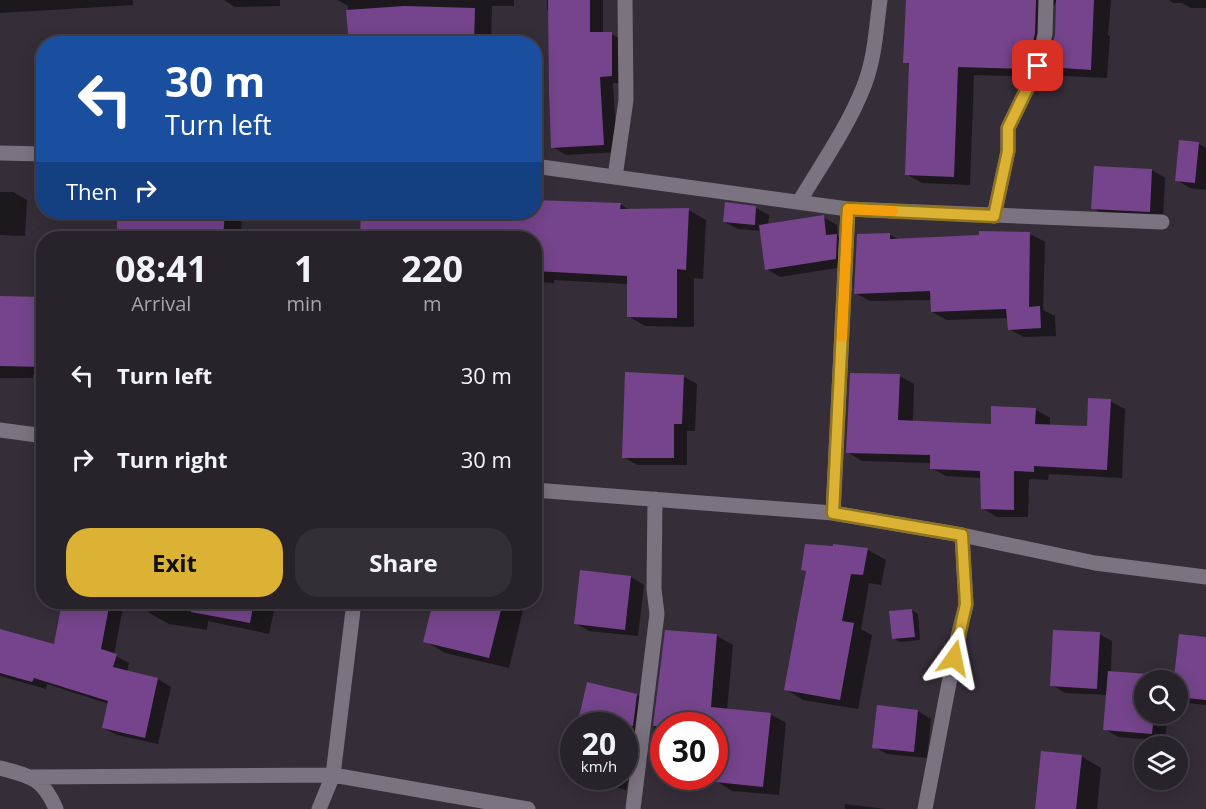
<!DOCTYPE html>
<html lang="en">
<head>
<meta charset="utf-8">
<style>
  body { margin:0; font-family:"Open Sans",sans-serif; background:#342f36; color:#f1f3f6; height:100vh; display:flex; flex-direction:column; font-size:22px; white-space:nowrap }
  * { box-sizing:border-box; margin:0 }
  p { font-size:20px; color:#a5a4a8 }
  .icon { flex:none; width:33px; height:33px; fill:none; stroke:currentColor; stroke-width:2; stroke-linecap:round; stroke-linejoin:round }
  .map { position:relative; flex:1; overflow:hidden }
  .sheet { position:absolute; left:36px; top:231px; width:506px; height:378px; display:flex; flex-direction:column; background:#28222a; border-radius:24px; box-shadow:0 3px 15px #0003,0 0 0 2px #443f47 }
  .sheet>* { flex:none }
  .top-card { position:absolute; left:36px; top:36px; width:506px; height:183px; border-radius:24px; box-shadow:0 3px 15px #0003,0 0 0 2px #443f47; background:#1a4fa0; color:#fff; overflow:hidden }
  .buttons { position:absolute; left:1134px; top:670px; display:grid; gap:12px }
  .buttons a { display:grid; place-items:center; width:54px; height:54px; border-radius:50%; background:#28222a; box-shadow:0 3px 15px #0003,0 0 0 2px #443f47; font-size:30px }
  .speed { position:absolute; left:560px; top:712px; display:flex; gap:12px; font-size:30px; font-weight:700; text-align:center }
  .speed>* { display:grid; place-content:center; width:78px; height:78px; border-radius:50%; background:#28222a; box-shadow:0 3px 15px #0003,0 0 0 2px #443f47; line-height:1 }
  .speed small { font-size:15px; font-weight:400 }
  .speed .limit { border:9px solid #d22; background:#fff; color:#111 }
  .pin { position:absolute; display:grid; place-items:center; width:51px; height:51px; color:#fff; margin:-26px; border-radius:12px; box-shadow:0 3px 9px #0006 }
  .me { position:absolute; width:66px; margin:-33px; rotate:12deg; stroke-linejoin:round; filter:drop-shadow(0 0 4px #0008) }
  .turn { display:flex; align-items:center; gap:21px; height:126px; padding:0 30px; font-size:27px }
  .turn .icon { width:78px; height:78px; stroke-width:2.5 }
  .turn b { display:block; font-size:42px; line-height:51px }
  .then { display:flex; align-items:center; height:57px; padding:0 30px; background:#0003; gap:12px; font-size:22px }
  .eta { display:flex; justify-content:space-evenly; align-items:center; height:102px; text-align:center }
  .eta b { font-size:36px; font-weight:700; line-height:42px }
  .primary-button { display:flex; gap:12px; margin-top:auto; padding:12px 30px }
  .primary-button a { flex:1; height:69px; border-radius:24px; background:#dbb233; color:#111; font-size:24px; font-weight:700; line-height:69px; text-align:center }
  .primary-button a+a { background:#342f36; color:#f1f3f6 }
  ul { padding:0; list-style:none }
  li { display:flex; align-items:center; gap:18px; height:84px; padding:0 30px }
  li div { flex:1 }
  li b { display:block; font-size:22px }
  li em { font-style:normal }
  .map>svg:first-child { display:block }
  .shadow { fill:#0007 }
  .building { fill:#75448c }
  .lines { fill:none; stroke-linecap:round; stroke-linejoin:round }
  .minor { stroke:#7b7380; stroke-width:15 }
  .route-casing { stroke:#8e7421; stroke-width:15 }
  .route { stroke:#dbb233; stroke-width:10 }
  .slow { stroke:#f59e0b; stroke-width:10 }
</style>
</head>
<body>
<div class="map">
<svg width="1206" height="809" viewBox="0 0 1206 809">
  <rect width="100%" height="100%" fill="#352d38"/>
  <!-- shadow -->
  <path class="shadow" d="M0 0H133V5L0 13Z
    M224 0H280V6L235 7Z
    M338 0H514V6H492L491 44H350L348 6Z
    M547 0H603V34H611L625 41V83H613L617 152 566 155 553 147 550 12 547 10Z
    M908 0H1111L1108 35 1110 36 1107 78 1065 76 1049 67 1056 36 1057 0 1052 9 1051 43 1041 77 974 75 970 185 922 183 906 174 911 65 905 62Z
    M1169 0H1206V8H1191L1182 3H1173Z
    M1199 144 1206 148V190L1190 188 1177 180Z
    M1152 170 1165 178 1163 219 1106 216 1093 208Z
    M0 192H13L27 200 25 236 0 235Z
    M534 201 620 204 630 210H689L706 220 703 279 694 278V327L645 326 628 316V284L554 280V283L534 282V238H362V212H534Z
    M756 208 769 215 768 225 823 217 837 225 838 237 850 243 849 266 780 277 767 269 761 231 738 229 724 222Z
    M119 212H242L241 238H119Z
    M980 232 1030 234 1045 242 1043 310 1055 316 1056 336 1024 337 1009 329V318L947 320 932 312V300L870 301 855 293 889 234 900 240 980 237Z
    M41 296H44V375H33V378H0V298H41Z
    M683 376 697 384 695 431H687V465H637L624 457Z
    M899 376 914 384 913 422 992 426 1035 409 1050 418V426L1088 428 1110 401 1125 409 1122 478 1049 474 1048 480 1029 479 1028 517H997L982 508V478L946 476 931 468V463L862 461 847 452Z
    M835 546 868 550 886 560 881 585 869 583 861 629 872 635 858 709 803 700 785 689 807 572 803 569 834 548Z
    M631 577 644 585 638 636 589 631 575 623Z
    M64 602H124L114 655 129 663 127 672 158 679 171 687 158 744 117 735 103 728 109 704 47 684 46 689 0 676V631L55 646Z
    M151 602H276L269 634 208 621 207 630 169 624 149 613Z
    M434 602H516L524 606 509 668 445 653 425 641Z
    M912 610 918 614 920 640 900 642 894 638Z
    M666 631 717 636 733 645 727 710 770 714 786 723 779 795 732 791 716 781 717 772 714 771V726H663V758L651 751Z
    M1099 634 1112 641 1111 673 1175 678 1206 639V705L1178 702V681H1144V714H1168L1165 741 1118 737 1105 729 1108 695 1065 693 1052 685Z
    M637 695 650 703 635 752 626 790 579 777H624V726H580Z
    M878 707 918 711 931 719 927 758 887 754 874 747Z
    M1081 756 1101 768 1097 809H1036Z
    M845 804 885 809H845Z"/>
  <!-- building -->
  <path class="building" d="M548 0H590V32H612V76L600 77 604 145 551 148 549 90Z
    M906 0H1036L1035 33 1029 63 1025 69 958 67 954 177 905 175 909 63H903Z
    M1056 0H1094L1091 70 1048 67 1055 34Z
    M404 6 475 8 474 44H349L346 10Z
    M1179 140 1199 142 1195 183 1175 181Z
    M1094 166 1152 169 1150 212 1091 209Z
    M534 200 621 203 620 209 689 208 686 270 677 269V318L627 317V276L534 271V238H360L361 212H534Z
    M725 202 756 206 755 225 723 222Z
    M117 212H225L223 238H117Z
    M824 215 826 235 837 234 836 259 765 270 759 225Z
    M979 231 1030 232 1029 307 1040 306 1041 328 1008 330 1006 309 931 312 930 291 854 294 857 234 890 233V239L979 235Z
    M0 296 44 297V367L0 366Z
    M625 372 684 375 682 424H674V458H622Z
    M850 373 900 374 898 420 991 424V406L1036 408 1035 424 1087 426 1088 398 1111 399 1107 470 1034 466V472L1014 471V510L981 509 980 471 930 469V455L846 453Z
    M805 544 833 546V544L868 548 863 575 851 574 842 621 854 623 840 700 784 690 806 571 801 570Z
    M580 570 631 576 625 630 574 624Z
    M62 602H110L101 649 117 654 113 667 158 678 145 738 102 728 108 701 34 678 32 682 0 673V629L54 644Z
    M192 602H254L250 623 191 612Z
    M433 602H503L489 658 423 642Z
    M912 609 915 637 892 639 889 611Z
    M665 630 717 634 711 707 771 713 763 787 715 782 720 726H653Z
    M1053 630 1100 632 1097 689 1050 686Z
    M1179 634 1206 637V700L1178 697V681H1144V714H1154L1152 734 1103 730 1108 671 1174 676Z
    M587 682 637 694 633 726H577Z
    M877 705 918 710 914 752 872 748Z
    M1041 751 1082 755 1076 809H1035Z"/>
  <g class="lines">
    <!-- minor -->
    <path class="minor" d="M0 153 44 154
      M534 166 848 209 1162 222
      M615 177 626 100 625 0
      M799 202C821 165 848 127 864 86 875 58 876 29 880 0
      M994 216 1008 151V128L1038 66 1045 34 1046 0
      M0 430 44 436
      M534 490 833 513 962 535 1095 563 1206 577
      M833 513 848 209
      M0 768C31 776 43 778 56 809
      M33 777 333 775 528 809
      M319 809 333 775 354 602
      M633 809 657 614 654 589 655 499
      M925 809 958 636 966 605 962 535"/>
  </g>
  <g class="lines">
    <defs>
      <path id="route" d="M954 658 966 604 962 535 833 513 848 209 994 216 1008 151V128L1038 66"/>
    </defs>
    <!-- route casing -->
    <use href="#route" class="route-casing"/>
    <!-- route -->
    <use href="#route" class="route"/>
    <!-- slow -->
    <path class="slow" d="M842 337 848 209 893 211"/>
  </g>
</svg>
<div class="buttons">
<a><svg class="icon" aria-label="search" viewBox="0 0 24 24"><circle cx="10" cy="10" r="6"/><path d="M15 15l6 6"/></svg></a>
<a><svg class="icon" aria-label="layers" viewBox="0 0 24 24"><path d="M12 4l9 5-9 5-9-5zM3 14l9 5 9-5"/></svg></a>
</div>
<div class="speed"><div>20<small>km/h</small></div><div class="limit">30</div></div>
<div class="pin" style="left:1038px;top:66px;background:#d93025"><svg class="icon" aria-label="arrive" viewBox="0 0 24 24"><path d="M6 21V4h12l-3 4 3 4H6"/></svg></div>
<svg class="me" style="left:954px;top:658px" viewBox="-20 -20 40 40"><path d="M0-17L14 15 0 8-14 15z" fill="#dbb233" stroke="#fff" stroke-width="4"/></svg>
<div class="top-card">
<div class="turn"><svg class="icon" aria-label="left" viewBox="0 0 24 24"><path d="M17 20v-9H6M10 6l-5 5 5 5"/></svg><div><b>30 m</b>Turn left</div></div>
<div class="then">Then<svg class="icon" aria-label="right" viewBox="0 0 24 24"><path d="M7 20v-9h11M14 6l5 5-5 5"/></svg></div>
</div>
<section class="sheet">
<div class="eta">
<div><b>08:41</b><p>Arrival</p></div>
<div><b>1</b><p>min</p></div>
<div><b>220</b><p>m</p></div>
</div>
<ul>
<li><svg class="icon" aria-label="left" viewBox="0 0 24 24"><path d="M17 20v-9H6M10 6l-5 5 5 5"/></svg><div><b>Turn left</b></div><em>30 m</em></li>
<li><svg class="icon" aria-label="right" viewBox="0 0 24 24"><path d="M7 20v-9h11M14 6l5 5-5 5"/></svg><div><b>Turn right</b></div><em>30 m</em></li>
</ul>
<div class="primary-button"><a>Exit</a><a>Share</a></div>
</section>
</div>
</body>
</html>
